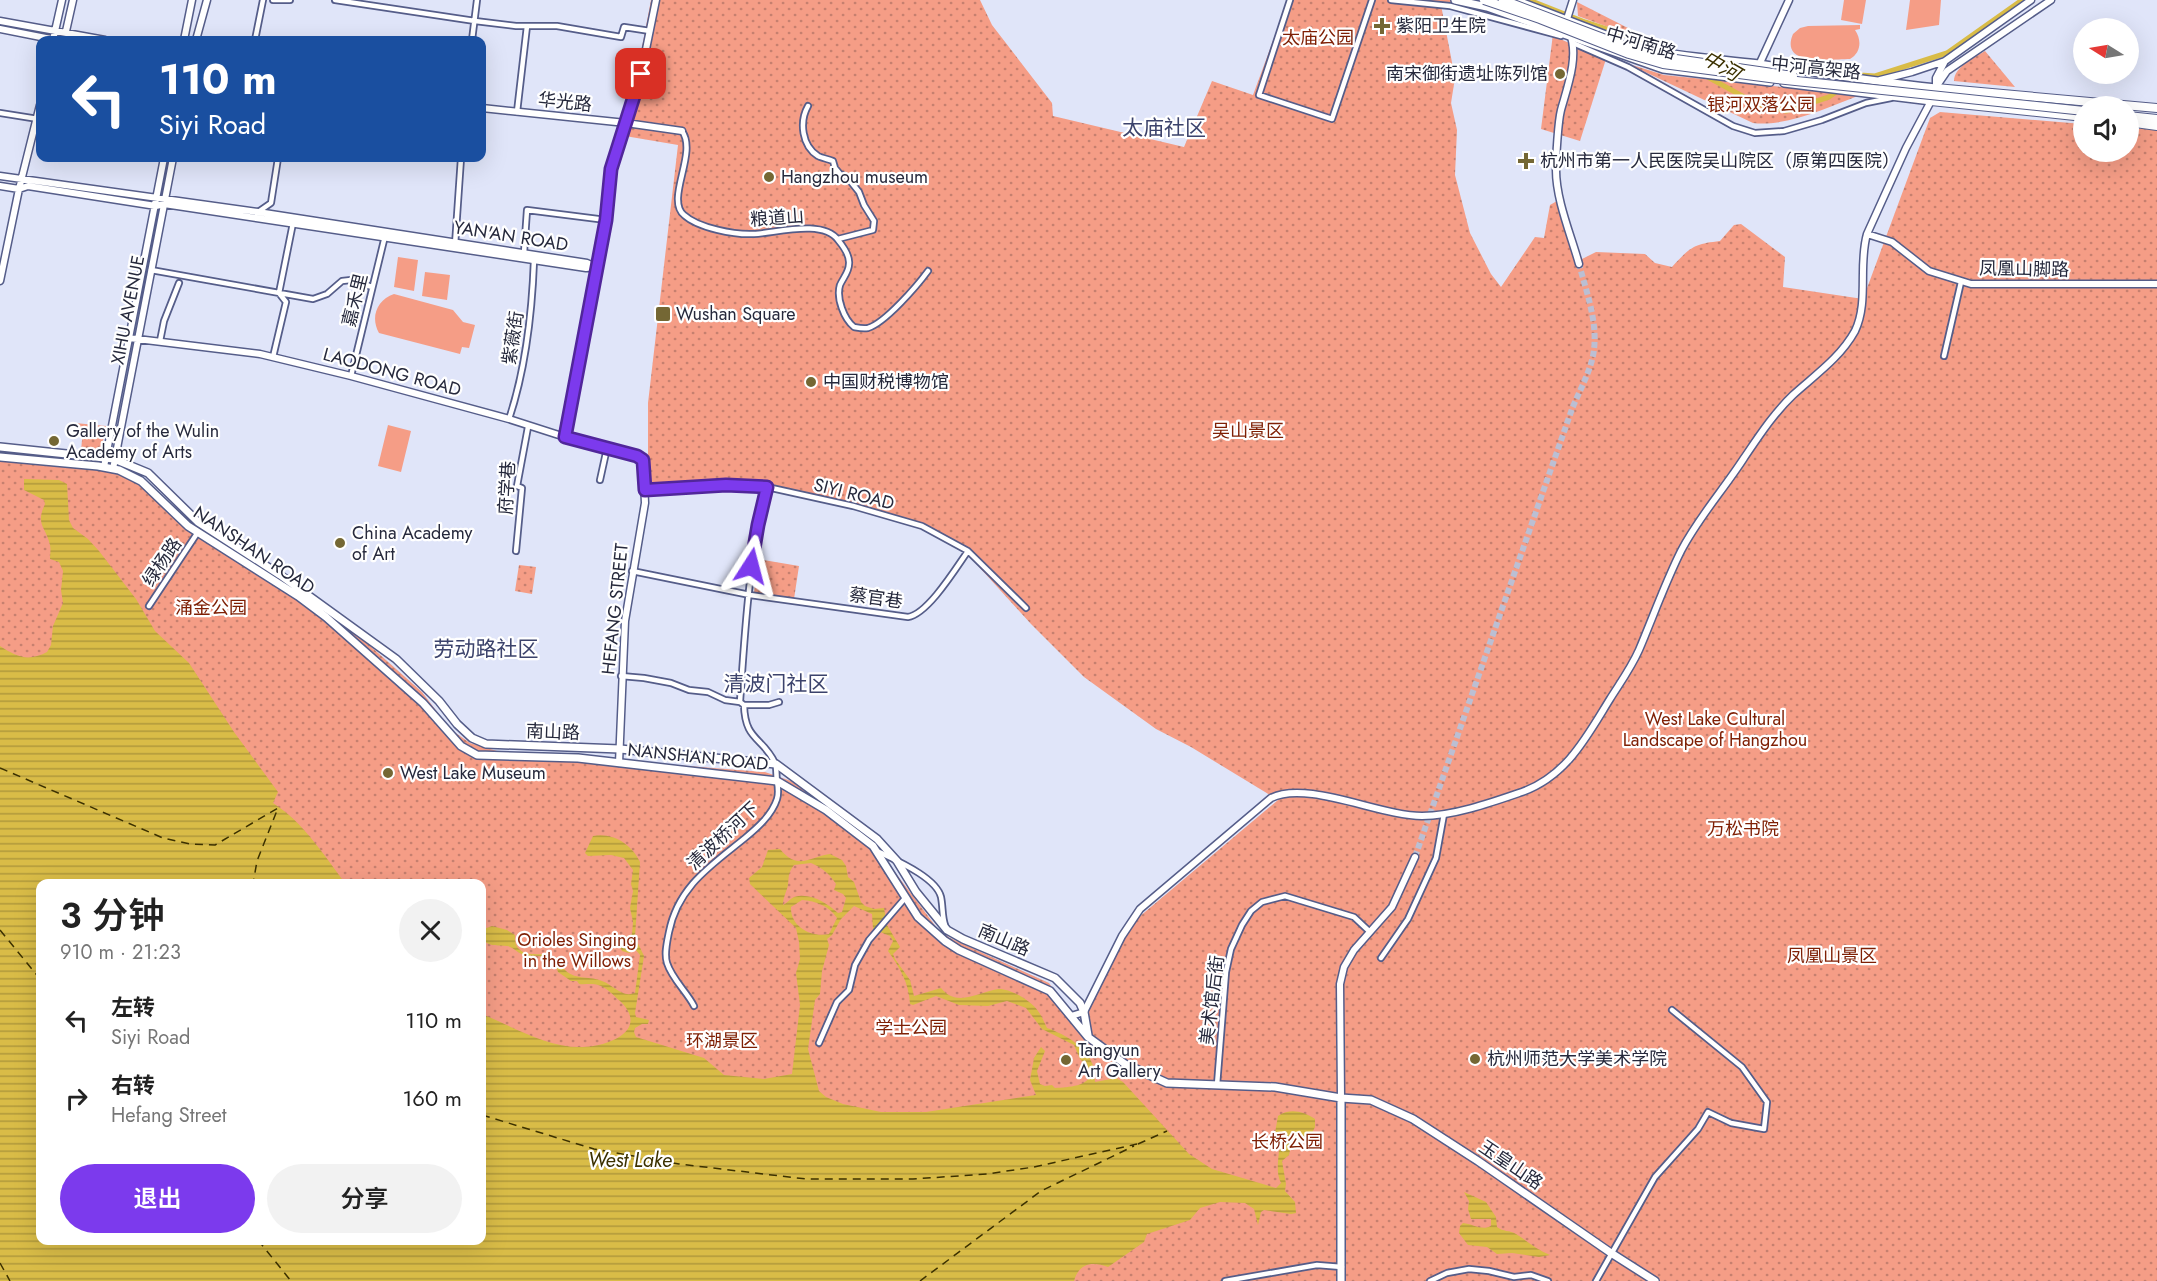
<!DOCTYPE html>
<html lang="zh">
<head>
<meta charset="utf-8">
<style>
  body { margin:0; font-family:Jost,"Noto Sans SC",sans-serif; background:#f2f2f2; color:#222; height:100vh; display:flex; flex-direction:column; font-size:22px; white-space:nowrap }
  * { box-sizing:border-box; margin:0 }
  p { font-size:20px; color:#767676 }
  .icon { flex:none; width:33px; height:33px; fill:none; stroke:currentColor; stroke-width:2; stroke-linecap:round; stroke-linejoin:round }
  .map { position:relative; flex:1; overflow:hidden }
  .side { position:absolute; left:36px; top:879px; width:450px; height:366px; display:flex; flex-direction:column; background:#fff; border-radius:12px; box-shadow:0 6px 24px #0002 }
  .side>* { flex:none }
  .banner { position:absolute; left:36px; top:36px; width:450px; height:126px; border-radius:12px; box-shadow:0 6px 24px #0002; background:#1a4fa0; color:#fff; overflow:hidden }
  .needle { width:39px; rotate:281deg }
  .tools { position:absolute; left:2073px; top:18px; display:grid; gap:12px }
  .tools a { display:grid; place-items:center; width:66px; height:66px; border-radius:50%; background:#fff; box-shadow:0 6px 24px #0002; font-size:30px }
  .pin { position:absolute; display:grid; place-items:center; width:51px; height:51px; color:#fff; margin:-26px; border-radius:12px; box-shadow:0 3px 9px #0006 }
  .me { position:absolute; width:66px; margin:-33px; rotate:9deg; stroke-linejoin:round; filter:drop-shadow(0 0 4px #0008) }
  .turn { display:flex; align-items:center; gap:21px; height:126px; padding:0 24px; font-size:27px }
  .turn .icon { width:78px; height:78px; stroke-width:2.5 }
  .turn b { display:block; font-size:42px; line-height:51px }
  .round { display:grid; place-items:center; flex:none; width:63px; height:63px; border-radius:32px; background:#f2f2f2 }
  .head { display:flex; align-items:center; justify-content:space-between; height:102px; padding:0 24px }
  h1 { font-size:36px; font-weight:600; line-height:45px }
  .cta { display:flex; gap:12px; margin-top:auto; padding:12px 24px }
  .cta a { flex:1; height:69px; border-radius:36px; background:#7c3aed; color:#fff; font-size:24px; font-weight:600; line-height:69px; text-align:center }
  .cta a+a { background:#f2f2f2; color:#222 }
  ul { padding:0; list-style:none }
  li { display:flex; align-items:center; gap:18px; height:78px; padding:0 24px }
  li div { flex:1 }
  li b { display:block; font-size:22px }
  li em { font-style:normal }
  .map>svg:first-child { display:block }
  .grass { fill:#f59d86 }
  .park { fill:url(#park-dots); fill-rule:evenodd }
  .water { fill:url(#water-rules); fill-rule:evenodd }
  .lines { fill:none; stroke-linecap:round; stroke-linejoin:round }
  .canal { stroke:#d9bc47; stroke-width:5 }
  .ferry { stroke:#3c3100; stroke-width:1.5; stroke-dasharray:8 6; stroke-linecap:butt }
  .secondary-tunnel { stroke:#bbbfd3; stroke-width:6; stroke-dasharray:6 3; stroke-linecap:butt }
  .street-casing { stroke:#555d89; stroke-width:8 }
  .secondary-casing { stroke:#555d89; stroke-width:9 }
  .primary-casing { stroke:#555d89; stroke-width:10 }
  .highway-casing { stroke:#555d89; stroke-width:10 }
  .street { stroke:#fff; stroke-width:4.5 }
  .secondary { stroke:#fff; stroke-width:6 }
  .primary { stroke:#fff; stroke-width:7 }
  .highway { stroke:#fff; stroke-width:8 }
  .highway-bridge-casing { stroke:#555d89; stroke-width:10; stroke-linecap:butt }
  .highway-bridge { stroke:#fff; stroke-width:8 }
  .route-casing { stroke:#51269a; stroke-width:15 }
  .route { stroke:#7c3aed; stroke-width:10 }
  .poi-dot { fill:#746734; stroke:#fff; stroke-width:2 }
  .labels { text-anchor:middle; dominant-baseline:central; stroke-width:4.5; stroke-linejoin:round; paint-order:stroke }
  .poi-label { font-size:18px; fill:#26293c; stroke:#fff; text-anchor:start }
  .park-label { font-size:18px; fill:#7f2005; stroke:#fff }
  .street-label { font-size:18px; fill:#26293c; stroke:#fff }
  .water-label { font-size:20px; font-style:italic; fill:#3c3100; stroke:#fff }
  .quarter-label { font-size:21px; fill:#3c436c; stroke:#fff }
</style>
</head>
<body>
<div class="map">
<svg width="2157" height="1281" viewBox="0 0 2157 1281">
  <defs>
    <pattern id="park-dots" width="8" height="8" patternUnits="userSpaceOnUse" patternTransform="scale(1.5)"><rect width="8" height="8" fill="#f59d86"/><path d="M2 2h.1M6 6h.1" fill="none" stroke="#c6806f" stroke-width="1.8" stroke-linecap="round"/></pattern>
    <pattern id="water-rules" width="6" height="5" patternUnits="userSpaceOnUse" patternTransform="scale(1.5)"><rect width="6" height="5" fill="#d9bc47"/><path d="M0 2.5h6" fill="none" stroke="#b0993c"/></pattern>
  </defs>
  <rect width="100%" height="100%" fill="#e0e5f9"/>
  <!-- grass -->
  <path class="grass" d="M1844 0H1866L1862 24 1841 20Z
    M1910 0H1941L1939 25 1906 30Z
    M1860 25V29L1855 30C1862 40 1861 53 1850 59 1831 59 1779 67 1793 34L1800 28 1808 26Z
    M398 257 418 260 414 291 394 287Z
    M425 272 450 275 447 300 422 296Z
    M394 294 453 310 463 322 475 325 469 348 462 347 460 354 379 333C370 317 377 300 394 294Z
    M388 425 411 431 401 472 378 466Z"/>
  <!-- park -->
  <path class="park" d="M651 0H980L992 25 1052 103 1053 116 1184 147 1212 81 1253 95 1288 0H1456L1487 7 1606 59 1580 141 1541 129 1553 34 1441 5 1455 78 1451 103 1457 130 1455 175 1470 233 1491 274 1501 287 1535 237 1544 238 1550 205 1557 201 1582 259 1596 252 1645 254 1655 263 1672 267C1690 247 1694 244 1720 241L1734 225 1741 224 1785 257 1783 287 1863 299 1930 118 1940 112 2083 124 2084 152H2128L2129 128 2157 130V1281H0V452L94 459 116 467 201 533 315 603 360 637 422 692 450 729 470 743 497 751 765 772 791 781 870 839 937 928 950 938 1049 983 1079 1026 1120 944 1139 917 1278 800 1191 747 1156 729 1084 677 1031 624 960 546 934 531 898 518 745 484 653 490 648 484V403L678 145 625 136ZM40 884H482V1240H40Z
    M1577 2 1671 50 1578 16Z
    M1985 51 2015 87 1954 81C1954 67 1975 57 1985 51Z
    M1626 63 1664 75 1860 95C1829 107 1787 127 1753 123Z
    M75 423 106 426 101 451H81L83 429H70L69 433H67L68 424Z
    M758 559 799 566 794 599 754 593Z
    M519 565 536 567 532 594 515 591Z"/>
  <!-- water -->
  <path class="water" d="M24 479 59 480 67 484 69 520 73 528 88 539 99 551 136 599 155 631 189 663 234 732 278 792 273 803C304 823 323 854 345 883L40 884V1240H482V1014C511 1026 551 1049 583 1047 609 1046 650 1030 620 1001 613 995 606 987 598 985 592 983 585 985 579 984L577 981H571L558 972C553 951 540 958 524 955 517 953 514 947 507 946 498 945 492 947 484 941L482 933 484 929 492 926 507 930 515 935C515 940 515 945 519 949 528 958 544 951 555 957 561 961 562 967 566 971 576 980 591 976 602 981 614 985 621 998 635 993L640 955 635 949 629 953 622 951 618 943 620 936 626 937 632 934 633 922 630 908 633 891 631 884 633 870 624 858 611 855 588 856 585 853 593 836C612 832 632 844 640 862L635 937 644 956 635 1013 636 1017 649 1020 648 1024H642L635 1028 634 1032 636 1037 704 1058 724 1075 764 1079 792 1074 800 1005 796 973 800 959 799 942 796 928 750 884 749 878 762 867 768 850 780 849C798 871 809 857 830 854L842 860 846 866 848 877 854 882 861 902 865 906 874 909 884 908 887 925 900 947 893 954 895 959 910 980 914 996 941 988C957 1008 978 992 998 989 1010 988 1032 1001 1038 1011 1042 1016 1044 1022 1047 1028 1066 1035 1087 1046 1094 1068 1095 1072 1094 1077 1095 1082L1116 1078 1123 1082 1189 1154 1212 1169 1276 1188 1281 1183C1276 1174 1278 1161 1279 1151L1287 1143 1289 1138 1279 1137 1275 1133 1278 1116C1290 1108 1303 1111 1315 1119V1127L1309 1139 1292 1142 1289 1155 1282 1161 1286 1184 1285 1191 1295 1202 1296 1213 1291 1214 1264 1210 1261 1212 1258 1225 1254 1209 1245 1203 1220 1202 1200 1208 1190 1220 1147 1234 1144 1242 1108 1267C1092 1261 1079 1263 1074 1281H0V646C17 657 28 662 47 652L51 645 53 626 63 603 61 590 63 571 59 562 50 559C50 555 51 549 50 545 46 527 35 525 45 504L44 500 24 490ZM811 863C821 867 830 874 836 884L834 890 843 894 846 898 842 912 838 913C827 903 810 892 794 897 790 899 787 903 783 905 783 897 787 891 788 885 789 876 788 873 794 865ZM802 900C816 901 829 906 837 918L829 934C812 938 790 927 791 907ZM854 906 872 914 873 929 890 936 893 941 888 951C900 968 909 983 910 1004L913 1005 936 996 959 1005 988 1006 1007 1001 1026 1008 1042 1029 1074 1045 1080 1059 1092 1071C1090 1087 1068 1087 1055 1088L1052 1085 1045 1086 1040 1084 1037 1071 1045 1051 1041 1047 1034 1058 1030 1080 1036 1095 926 1112H881L843 1104 826 1097 819 1091 808 1049 815 1000 820 994 822 971 829 945 827 939 832 935 841 919Z
    M1464 1192 1486 1202 1496 1217 1497 1227C1503 1232 1510 1230 1516 1234 1527 1241 1537 1250 1550 1255L1539 1257 1512 1253 1497 1254 1487 1247 1468 1245 1459 1233 1460 1226 1463 1223C1473 1224 1482 1231 1491 1226V1219H1471L1468 1209 1469 1201Z"/>
  <g class="lines">
    <!-- canal -->
    <path class="canal" d="M1529 0 1585 22 1652 44 1663 51
      M1704 75 1755 103 1786 111 1829 97 1860 75 1875 76 1947 53 2022 0"/>
    <!-- ferry -->
    <path class="ferry" d="M0 768 163 838 190 844 215 845 278 808 257 861 253 884
      M0 930 40 979
      M482 1115 594 1149 679 1164 806 1179H913L987 1174 1034 1167 1137 1144
      M1138 1144 1167 1131
      M258 1240 291 1281
      M0 1263 10 1281
      M920 1281 1041 1191 1134 1146"/>
    <!-- secondary-tunnel -->
    <path class="secondary-tunnel" d="M1415 857 1572 409C1579 392 1589 374 1593 356 1599 325 1587 294 1579 264"/>
    <defs>
      <path id="street" d="M273 0H290
        M335 0 475 21 516 26H557L621 37 624 27 650 31
        M1290 0 1259 95 1332 119 1372 0
        M1391 0 1450 6 1561 36
        M255 40 263 0
        M472 40 477 0
        M1573 43 1628 67 1733 126 1755 133 1784 131 1822 120 1866 103 1891 98
        M808 106C799 122 802 146 818 156 822 158 828 159 833 161L835 168 840 174 847 177 859 192 864 205 874 221 873 230 838 239
        M517 112 527 26
        M0 113 38 119
        M682 131C698 153 665 199 684 215 698 228 735 235 754 234 776 233 823 219 838 240 843 246 850 256 849 264 849 272 843 278 840 285 836 298 844 319 854 327 859 328 863 329 868 328 885 323 917 286 928 271
        M258 212 271 203 278 158
        M455 245 461 158
        M524 253 527 210 606 220
        M151 270 313 299 327 294 342 281 351 280 372 287
        M160 341 164 321 179 283
        M1944 356 1961 282
        M273 357 286 302 279 293 293 223
        M351 376 385 236
        M509 419C526 368 532 314 534 260
        M600 480 607 448
        M645 490 726 485 767 487 853 506 922 526 968 551 1026 608
        M516 551 522 488 517 486 528 427
        M632 571 750 595 908 617C928 614 956 568 968 551
        M149 606 198 532
        M621 676 644 678 671 683 689 690 708 692 725 700 740 702
        M744 705H769L779 702
        M877 851C895 860 936 877 941 897 943 907 942 916 945 925
        M1381 958 1408 919 1436 858 1444 814
        M694 1006C687 992 672 979 667 963 664 954 667 942 669 932 678 886 712 865 745 838 757 828 772 815 777 799 779 793 778 787 777 781 776 776 777 768 775 763 762 736 745 741 744 705L740 702C745 630 749 557 767 487
        M819 1043 837 1002 849 990 855 965 869 940 906 897
        M1217 1085 1226 972 1231 949 1242 925 1251 911 1262 902 1285 896 1354 917 1370 932
        M1225 1281 1317 1265 1342 1267
        M1430 1281 1447 1273 1469 1269 1489 1271 1514 1277 1531 1275 1548 1281
        M1596 1281 1655 1177 1698 1129 1708 1112 1731 1123 1764 1129 1767 1102 1742 1067 1672 1010"/>
      <path id="secondary" d="M0 21 105 40
        M1566 22 1573 0
        M0 29 56 40
        M1570 34C1579 57 1567 88 1561 110 1558 122 1556 157 1556 170 1556 200 1571 235 1579 264
        M53 40 62 0
        M64 40 73 0
        M184 40 192 0
        M196 40 207 0
        M1759 65 1789 0
        M1880 80 1912 72 1945 61 2031 0
        M1936 87 1947 71 2051 0
        M482 108 626 123 682 131
        M0 176 258 212 587 263 596 267
        M0 186 19 189 28 186 156 206 164 204 586 268 597 267
        M1867 234 1892 242 1929 271 1971 284H2157
        M0 281 19 189 40 105
        M129 338 260 354 351 376 509 419 565 437 630 453 643 460 645 503 625 621 619 763
        M565 437 606 220 611 169 641 74 656 0
        M104 467 164 158
        M113 469 173 158
        M1071 1016 1084 1012 1122 936 1140 909 1271 798C1307 780 1380 816 1422 816 1454 816 1493 802 1522 792 1567 776 1587 736 1610 699 1620 683 1631 668 1639 650 1653 617 1665 583 1681 551 1698 518 1724 489 1744 458 1759 436 1774 413 1793 395 1815 375 1840 358 1855 331 1869 302 1858 265 1867 234L1906 148 1931 101 1936 88V78L1945 61
        M1341 1098 1340 984 1344 967 1354 950 1392 907 1415 857"/>
      <path id="primary" d="M1455 0 1487 7 1663 69 1770 82
        M1515 0 1611 37
        M1641 48C1679 57 1719 59 1759 64 1818 73 1876 82 1936 88
        M1784 83 1931 101
        M0 447 114 459 148 473 198 522 280 575 396 659 439 701 457 724 472 738 486 744 620 749 776 764 877 839 897 861 916 892 947 930 963 939 1055 978 1080 1003 1084 1012 1088 1035
        M0 457 98 466 119 470 141 481 188 526 298 596 326 617 423 703 461 746 477 755 578 758 777 781 826 810 873 846 918 917 945 941 959 950 1050 991 1088 1037 1125 1064 1167 1083 1275 1087 1341 1098 1371 1100 1413 1119 1478 1161 1611 1253 1655 1281
        M1341 1098V1281"/>
      <path id="highway" d="M1936 88 2157 108
        M1931 101 2084 117
        M2128 116 2157 119
        M2128 122 2157 126"/>
    </defs>
    <!-- street casing -->
    <use href="#street" class="street-casing"/>
    <!-- secondary casing -->
    <use href="#secondary" class="secondary-casing"/>
    <!-- primary casing -->
    <use href="#primary" class="primary-casing"/>
    <!-- highway casing -->
    <use href="#highway" class="highway-casing"/>
    <!-- street -->
    <use href="#street" class="street"/>
    <!-- secondary -->
    <use href="#secondary" class="secondary"/>
    <!-- primary -->
    <use href="#primary" class="primary"/>
    <!-- highway -->
    <use href="#highway" class="highway"/>
    <defs>
      <path id="highway-bridge" d="M1484 0 1540 19 1629 54 1663 64 1777 79 2084 111
        M1503 0 1632 49 1662 57 1793 76"/>
    </defs>
    <!-- highway-bridge casing -->
    <use href="#highway-bridge" class="highway-bridge-casing"/>
    <!-- highway-bridge -->
    <use href="#highway-bridge" class="highway-bridge"/>
  </g>
  <g class="lines">
    <defs>
      <path id="route" d="M641 74 611 169 606 220 565 437 637 456 643 460 645 490 726 485 767 487 758 525 751 566"/>
    </defs>
    <!-- route casing -->
    <use href="#route" class="route-casing"/>
    <!-- route -->
    <use href="#route" class="route"/>
  </g>
  <!-- markers -->
  <g class="poi-dot">
    <path d="M1379 17h6v6h6v6h-6v6h-6v-6h-6v-6h6z"/>
    <circle cx="1560" cy="74" r="6"/>
    <path d="M1523 152h6v6h6v6h-6v6h-6v-6h-6v-6h6z"/>
    <circle cx="769" cy="177" r="6"/>
    <rect x="655" y="306" width="16" height="16" rx="3"/>
    <circle cx="811" cy="382" r="6"/>
    <circle cx="54" cy="441" r="6"/>
    <circle cx="340" cy="543" r="6"/>
    <circle cx="388" cy="773" r="6"/>
    <circle cx="1475" cy="1059" r="6"/>
    <circle cx="1066" cy="1060" r="6"/>
  </g>
  <g class="labels">
    <!-- poi labels -->
    <g class="poi-label">
      <text x="1396" y="26">紫阳卫生院</text>
      <text x="1548" y="74" text-anchor="end">南宋御街遗址陈列馆</text>
      <text x="1540" y="161">杭州市第一人民医院吴山院区（原第四医院）</text>
      <text x="781" y="177">Hangzhou museum</text>
      <text x="676" y="314">Wushan Square</text>
      <text x="823" y="382">中国财税博物馆</text>
      <text x="66" y="431">Gallery of the Wulin<tspan x="66" dy="21">Academy of Arts</tspan></text>
      <text x="352" y="533">China Academy<tspan x="352" dy="21">of Art</tspan></text>
      <text x="400" y="773">West Lake Museum</text>
      <text x="1078" y="1050">Tangyun<tspan x="1078" dy="21">Art Gallery</tspan></text>
      <text x="1487" y="1059">杭州师范大学美术学院</text>
    </g>
    <!-- park labels -->
    <g class="park-label">
      <text x="1318" y="38">太庙公园</text>
      <text x="1761" y="105">银河双落公园</text>
      <text x="1248" y="431">吴山景区</text>
      <text x="211" y="608">涌金公园</text>
      <text x="1715" y="719">West Lake Cultural<tspan x="1715" dy="21">Landscape of Hangzhou</tspan></text>
      <text x="1743" y="829">万松书院</text>
      <text x="577" y="940">Orioles Singing<tspan x="577" dy="21">in the Willows</tspan></text>
      <text x="1832" y="956">凤凰山景区</text>
      <text x="911" y="1028">学士公园</text>
      <text x="722" y="1041">环湖景区</text>
      <text x="1287" y="1142">长桥公园</text>
    </g>
    <!-- street labels -->
    <g class="street-label">
      <text transform="translate(1641 43) rotate(17)">中河南路</text>
      <text transform="translate(1816 68) rotate(6)">中河高架路</text>
      <text transform="translate(565 102) rotate(6)">华光路</text>
      <text transform="translate(777 218) rotate(-4)">粮道山</text>
      <text transform="translate(511 236) rotate(9)">YAN'AN ROAD</text>
      <text transform="translate(2024 269) rotate(1)">凤凰山脚路</text>
      <text transform="translate(355 300) rotate(-76)">嘉禾里</text>
      <text transform="translate(128 310) rotate(-79)">XIHU AVENUE</text>
      <text transform="translate(513 338) rotate(-81)">紫薇街</text>
      <text transform="translate(392 372) rotate(15)">LAODONG ROAD</text>
      <text transform="translate(507 488) rotate(-87)">府学巷</text>
      <text transform="translate(854 494) rotate(14)">SIYI ROAD</text>
      <text transform="translate(254 550) rotate(34)">NANSHAN ROAD</text>
      <text transform="translate(162 562) rotate(-56)">绿杨路</text>
      <text transform="translate(876 598) rotate(8)">蔡官巷</text>
      <text transform="translate(615 609) rotate(-84)">HEFANG STREET</text>
      <text transform="translate(553 732) rotate(2)">南山路</text>
      <text transform="translate(698 757) rotate(6)">NANSHAN ROAD</text>
      <text transform="translate(723 836) rotate(-43)">清波桥河下</text>
      <text transform="translate(1004 940) rotate(23)">南山路</text>
      <text transform="translate(1212 1000) rotate(-83)">美术馆后街</text>
      <text transform="translate(1511 1165) rotate(34)">玉皇山路</text>
    </g>
    <!-- water labels -->
    <g class="water-label">
      <text transform="translate(1721 66) rotate(30)">中河</text>
      <text x="630" y="1160">West Lake</text>
    </g>
    <!-- quarter labels -->
    <g class="quarter-label">
      <text x="1164" y="128">太庙社区</text>
      <text x="486" y="649">劳动路社区</text>
      <text x="776" y="684">清波门社区</text>
    </g>
  </g>
</svg>
<div class="tools">
<a><svg class="needle" viewBox="-14 -14 28 28"><path d="M0-13l5 13h-10z" fill="#e53935"/><path d="M0 13l5-13h-10z" fill="#767676"/></svg></a>
<a><svg class="icon" aria-label="sound" viewBox="0 0 24 24"><path d="M4 9h4l5-4v14l-5-4H4zM17 9q2 3 0 6"/></svg></a>
</div>
<div class="pin" style="left:641px;top:74px;background:#d93025"><svg class="icon" aria-label="arrive" viewBox="0 0 24 24"><path d="M6 21V4h12l-3 4 3 4H6"/></svg></div>
<svg class="me" style="left:751px;top:566px" viewBox="-20 -20 40 40"><path d="M0-17L14 15 0 8-14 15z" fill="#7c3aed" stroke="#fff" stroke-width="4"/></svg>
<div class="banner">
<div class="turn"><svg class="icon" aria-label="left" viewBox="0 0 24 24"><path d="M17 20v-9H6M10 6l-5 5 5 5"/></svg><div><b>110 m</b>Siyi Road</div></div>
</div>
<section class="side">
<div class="head"><div><h1>3 分钟</h1><p>910 m · 21:23</p></div><a class="round"><svg class="icon" aria-label="close" viewBox="0 0 24 24"><path d="M6 6l12 12M18 6L6 18"/></svg></a></div>
<ul>
<li><svg class="icon" aria-label="left" viewBox="0 0 24 24"><path d="M17 20v-9H6M10 6l-5 5 5 5"/></svg><div><b>左转</b><p>Siyi Road</p></div><em>110 m</em></li>
<li><svg class="icon" aria-label="right" viewBox="0 0 24 24"><path d="M7 20v-9h11M14 6l5 5-5 5"/></svg><div><b>右转</b><p>Hefang Street</p></div><em>160 m</em></li>
</ul>
<div class="cta"><a>退出</a><a>分享</a></div>
</section>
</div>
</body>
</html>
